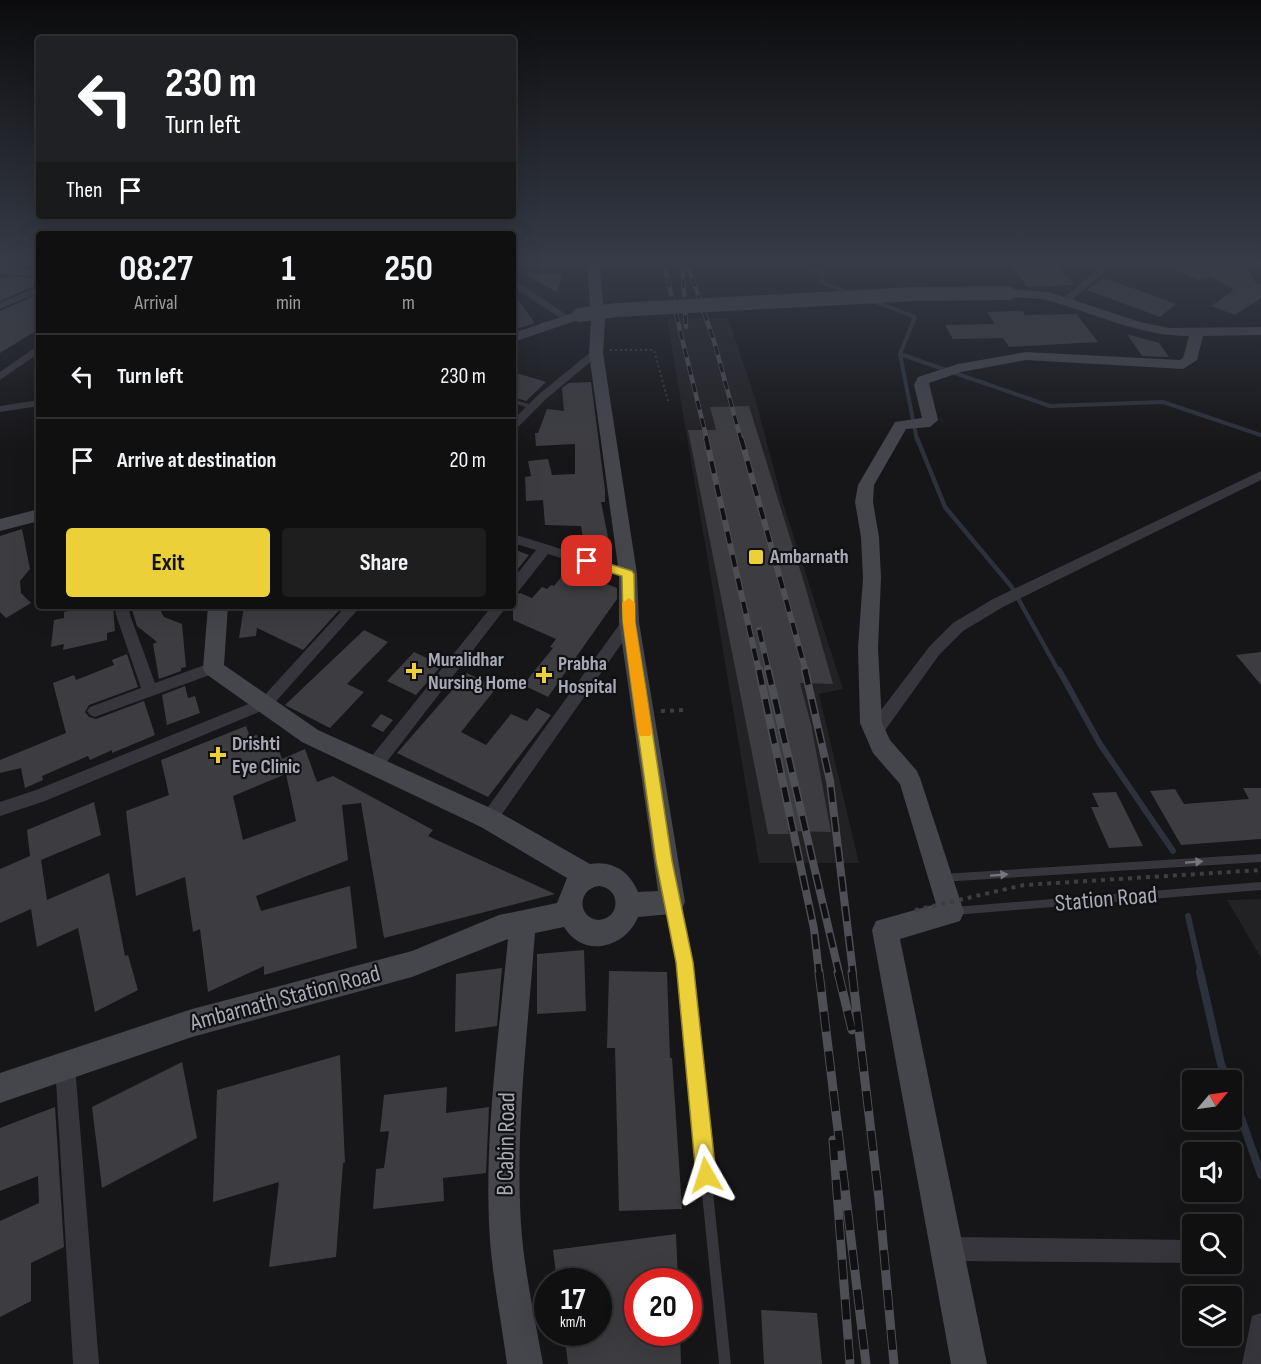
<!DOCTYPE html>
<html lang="en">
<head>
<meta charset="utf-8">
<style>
  body { margin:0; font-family:"Sofia Sans Condensed",sans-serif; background:#1e1e1f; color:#f1f3f6; height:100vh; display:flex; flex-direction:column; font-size:22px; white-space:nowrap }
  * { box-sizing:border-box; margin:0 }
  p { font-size:20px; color:#9c9d9f }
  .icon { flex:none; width:33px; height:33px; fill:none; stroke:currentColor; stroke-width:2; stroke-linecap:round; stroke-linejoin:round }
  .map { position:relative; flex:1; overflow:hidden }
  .details { position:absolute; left:36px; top:231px; width:480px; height:378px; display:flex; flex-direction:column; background:#101011; border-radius:6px; box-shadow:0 6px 24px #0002,0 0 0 2px #303031 }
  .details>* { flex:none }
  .top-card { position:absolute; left:36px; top:36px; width:480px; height:183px; border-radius:6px; box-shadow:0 6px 24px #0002,0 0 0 2px #303031; background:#202124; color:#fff; overflow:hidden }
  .needle { width:39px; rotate:61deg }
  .tools { position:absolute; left:1182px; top:1070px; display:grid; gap:12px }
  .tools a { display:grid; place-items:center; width:60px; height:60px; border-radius:6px; background:#101011; box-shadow:0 6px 24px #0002,0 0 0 2px #303031; font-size:30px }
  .speed { position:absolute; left:534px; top:1268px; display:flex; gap:12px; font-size:30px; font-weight:700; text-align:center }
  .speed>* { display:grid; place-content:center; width:78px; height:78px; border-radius:50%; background:#101011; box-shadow:0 6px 24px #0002,0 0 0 2px #303031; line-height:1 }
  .speed small { font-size:15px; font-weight:400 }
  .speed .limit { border:9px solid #d22; background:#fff; color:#111 }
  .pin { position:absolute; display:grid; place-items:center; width:51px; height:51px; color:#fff; margin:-26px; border-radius:12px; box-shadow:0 3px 9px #0006 }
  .me { position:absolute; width:66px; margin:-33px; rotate:354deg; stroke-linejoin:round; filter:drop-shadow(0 0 4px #0008) }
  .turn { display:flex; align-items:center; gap:21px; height:126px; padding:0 30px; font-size:27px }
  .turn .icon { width:78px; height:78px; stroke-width:2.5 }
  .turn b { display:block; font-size:42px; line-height:51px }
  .then { display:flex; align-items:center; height:57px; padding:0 30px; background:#0003; gap:12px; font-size:22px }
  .eta { display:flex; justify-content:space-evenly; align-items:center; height:102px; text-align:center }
  .eta b { font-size:36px; font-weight:700; line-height:42px }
  .primary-button { display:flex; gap:12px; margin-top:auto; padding:12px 30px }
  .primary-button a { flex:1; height:69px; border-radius:6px; background:#ebd039; color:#111; font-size:24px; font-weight:700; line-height:69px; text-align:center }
  .primary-button a+a { background:#1e1e1f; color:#f1f3f6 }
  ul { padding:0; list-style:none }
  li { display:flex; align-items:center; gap:18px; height:84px; padding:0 30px; border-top:2px solid #303031 }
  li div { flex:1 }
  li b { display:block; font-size:22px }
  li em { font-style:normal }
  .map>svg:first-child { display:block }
  .built { fill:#222124 }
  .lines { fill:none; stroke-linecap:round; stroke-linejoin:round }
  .stream-far3 { stroke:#2c313b; stroke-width:4 }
  .stream-far2 { stroke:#2c313b; stroke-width:4.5 }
  .stream-far1 { stroke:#2c313b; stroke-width:6 }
  .stream { stroke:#2c313b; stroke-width:8 }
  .building { fill:#3d3d41; fill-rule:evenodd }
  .path-far1 { stroke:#3d3d43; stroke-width:2; stroke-dasharray:2 3; stroke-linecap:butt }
  .path { stroke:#3d3d43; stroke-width:4; stroke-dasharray:4 5; stroke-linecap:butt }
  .lane { fill:#37363c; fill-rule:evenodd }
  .street { fill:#37363c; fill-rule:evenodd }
  .secondary { fill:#45454c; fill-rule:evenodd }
  .primary { fill:#53535b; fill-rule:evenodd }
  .rail-far3-casing { stroke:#4e4e55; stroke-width:4.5 }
  .rail-far2-casing { stroke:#4e4e55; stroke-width:6 }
  .rail-far1-casing { stroke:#4e4e55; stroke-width:8 }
  .rail-casing { stroke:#4e4e55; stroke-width:9 }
  .rail-far3 { stroke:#111012; stroke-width:3; stroke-dasharray:9; stroke-linecap:butt }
  .rail-far2 { stroke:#111012; stroke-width:4; stroke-dasharray:12; stroke-linecap:butt }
  .rail-far1 { stroke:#111012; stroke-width:5; stroke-dasharray:15; stroke-linecap:butt }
  .rail { stroke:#111012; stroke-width:7; stroke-dasharray:20; stroke-linecap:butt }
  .path-bridge { stroke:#3d3d43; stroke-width:4; stroke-dasharray:4 5; stroke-linecap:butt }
  .secondary-bridge { stroke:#45454c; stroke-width:14 }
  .oneway { fill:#757680 }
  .route { fill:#ebd039; stroke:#998725; stroke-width:1.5 }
  .slow { fill:#f59e0b }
  .poi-dot { fill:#ebd039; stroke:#111012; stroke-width:2 }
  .labels { text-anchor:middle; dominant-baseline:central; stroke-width:4.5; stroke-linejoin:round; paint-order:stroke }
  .poi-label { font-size:20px; font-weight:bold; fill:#a8aab7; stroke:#111012; text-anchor:start }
  .near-street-label { font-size:24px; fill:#a8aab7; stroke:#111012 }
</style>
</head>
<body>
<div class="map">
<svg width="1261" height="1364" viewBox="0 0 1261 1364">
  <rect width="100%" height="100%" fill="#161517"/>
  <!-- built -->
  <path class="built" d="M728 318 755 398 783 503 843 689 819 694 859 863H759L667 319Z
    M1261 899V958L1227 900Z"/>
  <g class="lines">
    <!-- stream-far3 -->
    <path class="stream-far3" d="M795 261 822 273 821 282 850 293
      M873 301 915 317 900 354 1050 406 1163 402 1261 435
      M900 354 917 440"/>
    <!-- stream-far2 -->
    <path class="stream-far2" d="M917 438 945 507 1011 586 1059 672"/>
    <!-- stream-far1 -->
    <path class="stream-far1" d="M1059 670 1100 744 1173 851
      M1188 916 1201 973"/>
    <!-- stream -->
    <path class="stream" d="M1200 972 1221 1064 1227 1080
      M1232 1092 1261 1175"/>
  </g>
  <!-- building -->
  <path class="building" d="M1008 261H1054L1074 285 1027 287Z
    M1155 261 1244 262 1254 281 1261 285V298L1235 315 1211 306 1234 290 1210 276 1198 280Z
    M520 272 563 274 557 292Z
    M14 277 39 279V284L0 301V278Z
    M1103 278 1144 292 1176 304 1160 317 1087 290Z
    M513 293 535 323 513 330Z
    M39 294V329L0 353V311Z
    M1022 311 1025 315 1076 314 1098 342 1009 347 1003 338 953 339 945 325 995 324 987 312Z
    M1127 334 1159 343 1169 357 1142 356Z
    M513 372 546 382 526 401 513 397Z
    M591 382 605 490V502H601L608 537 583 539 581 526 545 525 543 500 526 501 525 477 531 476 528 461 548 459 552 475 575 474V444L536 446 535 433H538L547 409 564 411 562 388 569 383Z
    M749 406 806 589 833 684 800 683 811 724 831 832 788 831 789 834H768L688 430H716L710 407Z
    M22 529 30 569 20 581 21 593 31 603 6 618 0 612V536Z
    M513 549 529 555 513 575Z
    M576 572 617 588V599L548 697 523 685 553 648 550 647 556 639 513 620V596L520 593 532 598 542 587 547 589 551 585 554 586 563 575 571 578Z
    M90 606H113L115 631 107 633V640L63 650 64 644 51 647 54 620 64 618V612Z
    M131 606H158L164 617 182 624 186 667 181 668V671L159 679 153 644 157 642 137 626Z
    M244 606H343L303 650 257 628 256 636 239 638Z
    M364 630 388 642 347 684 364 692 330 728 285 705Z
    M414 652 442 665 416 695 387 681Z
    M1261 652V685L1236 655Z
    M127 654 138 687 89 705 85 712 89 717 96 719 144 701 155 735 112 753V750L90 760 88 756 42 776 43 780 25 788 21 768 0 773V760L66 733 53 683 74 675 76 680 114 665 112 660Z
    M467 673 497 687 461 732 486 745 511 714 527 721 537 708 551 715 488 797 397 753Z
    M185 686 188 698 195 696 200 713 167 725 162 695Z
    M381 714 393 720 383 732 371 726Z
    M246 726 250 737 257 735 262 751 277 745 282 759 305 749 317 782 333 776 433 830 428 836 555 894 384 938 361 803 342 805 348 860 256 896 261 911 350 886 357 948 264 975V966L208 992 200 929 193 932 185 877 136 896 126 811 169 795 161 760ZM286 774 296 821 243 840 233 796Z
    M1243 788H1261V839L1181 845 1150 791 1175 789 1184 804 1249 799Z
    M1116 792 1143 846 1109 848 1091 807H1099L1092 793Z
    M94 802 101 835 41 860 47 900 109 873 125 956 128 955 138 990 95 1012 78 928 37 947 31 909 0 923V869L30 856 27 830Z
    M584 950 586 1011 537 1014V954Z
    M502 968 497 1026 455 1032 456 974Z
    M609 971 667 972 670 1058H672L682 1209 619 1211 615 1048H607Z
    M340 1055 345 1162 343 1163 336 1257 269 1267 279 1182 213 1202 217 1090Z
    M182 1062 197 1138 102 1188 92 1107Z
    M447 1087 446 1113 489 1107 486 1173 443 1178 444 1201 373 1209 376 1169 384 1168 389 1131 380 1132 384 1095Z
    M55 1107 64 1247 31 1263V1301L0 1317V1221L39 1203 38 1176 0 1191V1128Z
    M676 1234 678 1281H638V1332H680L681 1364H568L564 1332H598V1281H557L553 1250Z
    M761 1310 817 1313 822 1364H764Z"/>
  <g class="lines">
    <!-- path-far1 -->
    <path class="path-far1" d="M610 350H654L668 401
      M762 592 773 641
      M734 617 740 643
      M787 640 791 672"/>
    <!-- path -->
    <path class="path" d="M791 670 792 678
      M661 711 686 710"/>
    <!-- lane -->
    <path class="lane" d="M513 399 534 406 535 407 532 409 513 403Z
      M1261 854V862L942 882 939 881 938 878 939 875 942 874Z
      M1261 882V890L955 915 952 914 950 911 952 908 955 907Z
      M673 900 676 901 678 904 689 962 731 1364H719L679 962 668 904 670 901Z"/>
    <!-- street -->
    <path class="street" d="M580 261 597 262 593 265 550 269 513 268V262L550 263Z
      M1095 261H1103L1107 266 1105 272 1068 303H1062V299L1098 269Z
      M0 267 39 271V277L0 273Z
      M513 280 516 281 573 319 565 321 513 287Z
      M39 286V292L0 309V303Z
      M39 345V353L0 380V372Z
      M592 351 601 353 546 399 517 428 513 429V420L538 395Z
      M39 400V406L0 412V406Z
      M1261 471V480L1003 607 963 631 939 655 881 736 875 737 869 736 867 731 869 726 929 647 953 623 993 599Z
      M513 534 633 571 635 574 628 579 548 554 518 592 513 594V579L536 550 513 543Z
      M115 606H129L130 615 155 683 213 662 218 664 220 668 218 672 100 715 95 717 90 715 87 711 90 707 141 688 116 615Z
      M346 606H361L271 707 45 801 0 816V802L36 790 261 699Z
      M492 606H507L379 772 373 774 367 772 365 767 367 762Z
      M629 617 634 618 636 622 634 626 495 824 489 827 483 824 480 819 483 814 624 618Z
      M65 1055 72 1058 75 1065 99 1364H73L55 1065 58 1058Z
      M947 1237 1192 1240 1194 1263 947 1261 939 1257 935 1249 939 1241Z
      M1261 1313V1364H1242L1252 1316Z"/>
    <!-- secondary -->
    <path class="secondary" d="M587 261H599L605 321 603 353 637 574 639 622 685 902 681 911 672 914 638 917C625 948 584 959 564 927L535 933C528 1030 515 1127 521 1224 524 1271 535 1318 543 1364H507C501 1318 491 1271 489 1224 485 1129 499 1034 508 939L412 977 192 1037 0 1103V1073L192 1009 412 951 499 915 557 903 567 878 481 827 302 742 206 674 203 668 208 606H228L224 665 318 730 497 811 590 864C613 860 630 872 638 892L658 891 619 622V574L589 353 591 321ZM599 886C621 888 621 918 599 920 577 918 577 889 599 886Z
      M1008 289 1049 292 1140 322 1169 328 1261 327V335L1203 336 1197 360 1183 369 1026 360 961 372 929 383 938 420 930 427 906 429 874 485 873 502 879 537 881 578 878 648 882 723 890 740 917 771 920 778 964 912 960 921 900 939 987 1364H951L872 930 876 921 936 904 900 784 873 753 860 723 858 648 863 578 861 537 855 502 858 485 895 422 922 418 914 385 918 377 958 364 1026 352 1180 360 1183 358 1189 336C1139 336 1097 314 1050 301 1035 296 1018 299 1003 296L1002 293 1003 290Z
      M579 311 586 315 584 318 513 342V333Z
      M39 509V521L0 531V519Z"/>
    <!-- primary -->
    <path class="primary" d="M1253 261H1261V265L1255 264Z"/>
    <defs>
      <path id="rail-far3" d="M663 261 707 440
        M682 261 686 327
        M686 261 714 341 741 440"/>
      <path id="rail-far2" d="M706 438 759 672
        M741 438 806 672
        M759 630 769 672"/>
      <path id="rail-far1" d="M759 670 814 929 819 973
        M768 670 839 973
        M805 670 830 781 853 973"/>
      <path id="rail" d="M819 972 866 1364
        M838 972 852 1030
        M852 972 879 1199 894 1364
        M833 1140 850 1364"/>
    </defs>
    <!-- rail-far3 casing -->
    <use href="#rail-far3" class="rail-far3-casing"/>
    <!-- rail-far2 casing -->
    <use href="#rail-far2" class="rail-far2-casing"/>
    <!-- rail-far1 casing -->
    <use href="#rail-far1" class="rail-far1-casing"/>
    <!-- rail casing -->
    <use href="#rail" class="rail-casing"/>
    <!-- rail-far3 -->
    <use href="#rail-far3" class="rail-far3"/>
    <!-- rail-far2 -->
    <use href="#rail-far2" class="rail-far2"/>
    <!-- rail-far1 -->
    <use href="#rail-far1" class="rail-far1"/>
    <!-- rail -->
    <use href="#rail" class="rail"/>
    <!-- path-bridge -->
    <path class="path-bridge" d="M915 910 1024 885 1261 870"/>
    <!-- secondary-bridge -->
    <path class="secondary-bridge" d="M579 315 617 310 914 294 1008 293"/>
  </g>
  <!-- one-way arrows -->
  <defs><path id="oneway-solid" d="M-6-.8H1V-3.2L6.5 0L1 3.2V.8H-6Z" transform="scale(1.5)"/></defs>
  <g class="oneway">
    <use href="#oneway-solid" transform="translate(1194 862) rotate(-4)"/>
    <use href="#oneway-solid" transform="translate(999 875) rotate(-4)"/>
  </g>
  <!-- sky -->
  <linearGradient id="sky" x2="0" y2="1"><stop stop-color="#0c0c0d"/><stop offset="0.58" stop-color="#363b47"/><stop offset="1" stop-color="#363b47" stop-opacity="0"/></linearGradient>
  <rect width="1261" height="451" fill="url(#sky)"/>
  <!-- route -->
  <path class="route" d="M587 557 632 571 634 574 635 622 646 690 672 861 693 962 716 1175 713 1182 706 1185 699 1182 696 1175 676 962 656 861 632 690 623 622 622 576 582 564 581 561Z"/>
  <!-- slow -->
  <path class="slow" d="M629 598 635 603V622L652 732 650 736H640L638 732 623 622 622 603Z"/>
  <!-- markers -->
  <g class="poi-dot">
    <rect x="748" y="549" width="16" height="16" rx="3"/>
    <path d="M411 662h6v6h6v6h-6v6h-6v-6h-6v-6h6z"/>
    <path d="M541 666h6v6h6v6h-6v6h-6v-6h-6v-6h6z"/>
    <path d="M215 746h6v6h6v6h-6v6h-6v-6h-6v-6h6z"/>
  </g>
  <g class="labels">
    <!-- poi labels -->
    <g class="poi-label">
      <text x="770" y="557">Ambarnath</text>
      <text x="428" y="660">Muralidhar<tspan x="428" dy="23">Nursing Home</tspan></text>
      <text x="558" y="664">Prabha<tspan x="558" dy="23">Hospital</tspan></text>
      <text x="232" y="744">Drishti<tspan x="232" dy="23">Eye Clinic</tspan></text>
    </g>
    <!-- near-street labels -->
    <g class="near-street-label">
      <text transform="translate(1106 899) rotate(-5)">Station Road</text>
      <text transform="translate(285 998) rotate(-15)">Ambarnath Station Road</text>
      <text transform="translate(506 1144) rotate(-89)">B Cabin Road</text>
    </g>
  </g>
</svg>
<div class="tools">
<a><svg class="needle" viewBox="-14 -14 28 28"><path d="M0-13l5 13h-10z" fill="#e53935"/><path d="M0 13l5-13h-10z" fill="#9c9d9f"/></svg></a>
<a><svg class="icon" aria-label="sound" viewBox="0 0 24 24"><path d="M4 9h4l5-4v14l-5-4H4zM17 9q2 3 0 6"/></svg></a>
<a><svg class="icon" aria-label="search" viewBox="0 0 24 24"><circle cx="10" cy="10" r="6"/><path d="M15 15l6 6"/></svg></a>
<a><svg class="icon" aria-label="layers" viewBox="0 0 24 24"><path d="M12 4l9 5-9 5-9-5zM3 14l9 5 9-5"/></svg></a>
</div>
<div class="speed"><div>17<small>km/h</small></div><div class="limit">20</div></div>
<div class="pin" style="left:587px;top:561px;background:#d93025"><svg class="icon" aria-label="arrive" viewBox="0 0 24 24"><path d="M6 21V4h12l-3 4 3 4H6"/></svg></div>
<svg class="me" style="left:706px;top:1175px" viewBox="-20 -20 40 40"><path d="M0-17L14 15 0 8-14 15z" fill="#ebd039" stroke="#fff" stroke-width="4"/></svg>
<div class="top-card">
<div class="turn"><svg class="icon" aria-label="left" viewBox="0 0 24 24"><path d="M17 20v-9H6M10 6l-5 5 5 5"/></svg><div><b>230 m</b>Turn left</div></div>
<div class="then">Then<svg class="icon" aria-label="arrive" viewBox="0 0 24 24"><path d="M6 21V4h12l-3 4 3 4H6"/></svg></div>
</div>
<section class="details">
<div class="eta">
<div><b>08:27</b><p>Arrival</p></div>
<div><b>1</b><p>min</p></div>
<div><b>250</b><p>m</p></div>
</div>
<ul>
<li><svg class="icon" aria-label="left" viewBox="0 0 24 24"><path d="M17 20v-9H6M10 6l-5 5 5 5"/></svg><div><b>Turn left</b></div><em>230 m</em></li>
<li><svg class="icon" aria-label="arrive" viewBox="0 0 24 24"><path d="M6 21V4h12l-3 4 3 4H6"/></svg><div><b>Arrive at destination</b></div><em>20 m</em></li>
</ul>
<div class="primary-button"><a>Exit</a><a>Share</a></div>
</section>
</div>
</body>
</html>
